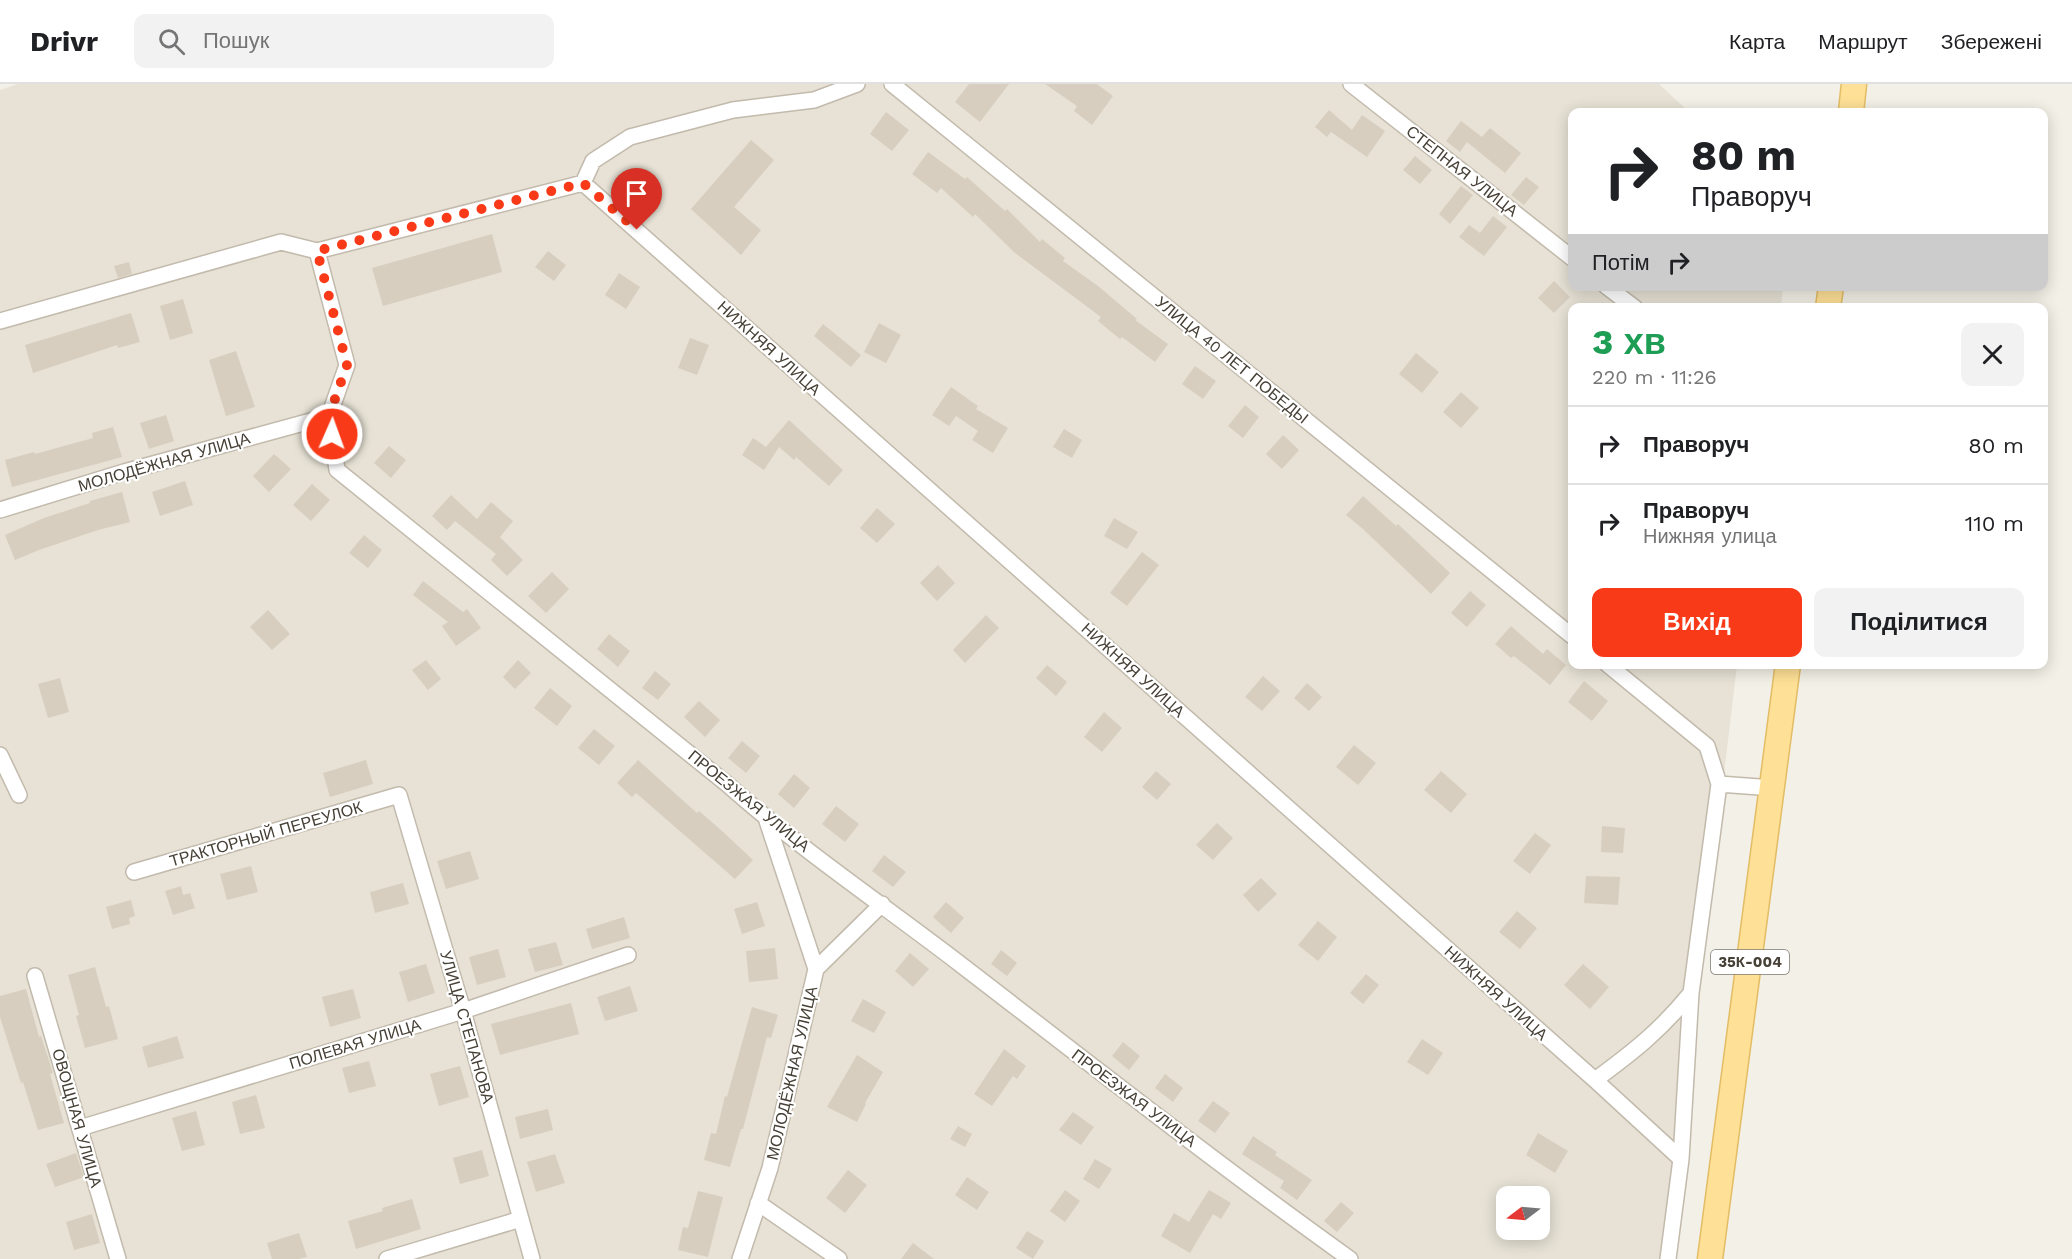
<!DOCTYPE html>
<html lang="uk">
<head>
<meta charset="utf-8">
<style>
  body { margin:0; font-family:"Work Sans",sans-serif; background:#f2f2f2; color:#202124; height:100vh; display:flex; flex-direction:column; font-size:22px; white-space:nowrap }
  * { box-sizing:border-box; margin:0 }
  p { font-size:20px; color:#757577 }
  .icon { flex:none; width:33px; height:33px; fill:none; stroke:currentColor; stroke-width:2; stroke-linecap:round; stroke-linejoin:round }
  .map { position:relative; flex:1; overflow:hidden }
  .sheet { position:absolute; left:1568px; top:219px; width:480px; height:366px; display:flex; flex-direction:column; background:#fff; border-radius:12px; box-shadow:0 3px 15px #0003 }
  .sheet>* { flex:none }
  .guide { position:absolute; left:1568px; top:24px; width:480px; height:183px; border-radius:12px; box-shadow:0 3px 15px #0003; background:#fff; color:#202124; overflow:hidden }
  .needle { width:39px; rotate:254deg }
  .fabs { position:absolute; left:1496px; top:1102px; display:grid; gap:12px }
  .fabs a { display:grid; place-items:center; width:54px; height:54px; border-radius:12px; background:#fff; box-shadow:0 3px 15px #0003; font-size:30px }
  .pin { position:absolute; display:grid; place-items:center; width:51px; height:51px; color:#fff; margin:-62px -26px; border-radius:50% 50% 50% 0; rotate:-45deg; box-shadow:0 0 6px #0007 }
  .pin .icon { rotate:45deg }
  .me { position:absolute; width:66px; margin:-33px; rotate:2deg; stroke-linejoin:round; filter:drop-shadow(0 0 4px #0008) }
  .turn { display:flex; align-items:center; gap:21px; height:126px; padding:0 24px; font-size:27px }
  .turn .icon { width:78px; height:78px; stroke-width:2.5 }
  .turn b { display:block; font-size:42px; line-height:51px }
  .then { display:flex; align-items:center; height:57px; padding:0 24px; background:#0003; gap:12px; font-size:22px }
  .round { display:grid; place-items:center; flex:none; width:63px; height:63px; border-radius:12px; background:#f2f2f2 }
  .summary { display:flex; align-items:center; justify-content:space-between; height:102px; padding:0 24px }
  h1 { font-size:36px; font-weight:700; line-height:45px; color:#1e9e55 }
  .cta { display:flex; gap:12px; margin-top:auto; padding:12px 24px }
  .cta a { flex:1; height:69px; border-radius:12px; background:#f93a18; color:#fff; font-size:24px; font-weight:700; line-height:69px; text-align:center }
  .cta a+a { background:#f2f2f2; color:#202124 }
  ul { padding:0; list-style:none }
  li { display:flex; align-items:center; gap:18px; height:78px; padding:0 24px; border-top:2px solid #e0e0e0 }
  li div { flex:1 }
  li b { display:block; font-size:22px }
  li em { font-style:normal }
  header { display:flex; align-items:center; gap:36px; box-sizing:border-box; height:84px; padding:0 30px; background:#fff; border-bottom:2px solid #e0e0e0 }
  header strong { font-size:28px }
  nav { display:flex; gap:33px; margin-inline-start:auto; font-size:21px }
  .search { width:420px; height:54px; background:#f2f2f2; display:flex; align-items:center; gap:15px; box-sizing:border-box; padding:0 21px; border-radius:12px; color:#757577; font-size:22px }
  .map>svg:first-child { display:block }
  .residential { fill:#e7e2d5; fill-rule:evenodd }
  .building { fill:#d8cebf }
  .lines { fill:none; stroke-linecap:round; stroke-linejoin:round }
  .minor-casing { stroke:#c2baac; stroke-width:18 }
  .primary-casing { stroke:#e3bd65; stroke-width:27 }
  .minor { stroke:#fff; stroke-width:15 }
  .primary { stroke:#fee096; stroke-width:24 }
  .route { stroke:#f93a18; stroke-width:10; stroke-dasharray:0 18 }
  .labels { text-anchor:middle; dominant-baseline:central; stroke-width:4.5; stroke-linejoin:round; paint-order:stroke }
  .shield { fill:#fff; stroke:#7e7972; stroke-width:1.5 }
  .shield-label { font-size:15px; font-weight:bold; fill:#464036 }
  .street-label { font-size:16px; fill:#464036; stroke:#fff }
</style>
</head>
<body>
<header>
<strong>Drivr</strong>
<div class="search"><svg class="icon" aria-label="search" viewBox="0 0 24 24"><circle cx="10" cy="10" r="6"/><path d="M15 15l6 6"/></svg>Пошук</div>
<nav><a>Карта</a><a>Маршрут</a><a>Збережені</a></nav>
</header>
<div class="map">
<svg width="2072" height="1175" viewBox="0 0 2072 1175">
  <rect width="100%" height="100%" fill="#f3f0e7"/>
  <!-- residential -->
  <path class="residential" d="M18 0H1659L1689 28H1572V202L1783 203 1781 223 1572 224V580L1737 581 1666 1175H0V6ZM1506 1113H1539V1146H1506Z"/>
  <!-- building -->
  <path class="building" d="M969 0H1009L980 38 955 18Z
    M1045 0H1097L1113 12 1092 41 1074 27 1077 22Z
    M1329 26 1352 46 1362 31 1385 47 1367 73 1331 48 1327 53 1315 43Z
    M886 28 909 46 892 67 870 50Z
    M1461 37 1482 53 1490 44 1521 69 1505 89 1467 58 1460 68 1446 57Z
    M751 56 774 76 734 123 761 146 741 171 691 125Z
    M928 68 965 95 967 93 1005 127 1007 125 1040 158 1042 155 1065 174 1063 177 1098 202 1137 235 1135 236 1168 260 1155 278 1122 253 1120 255 1098 237 1101 233 1015 169 975 130 973 133 941 104 937 109 912 90Z
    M1415 72 1432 86 1420 100 1403 86Z
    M1526 93 1539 103 1524 121 1511 111Z
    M1461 102 1473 111 1450 140 1439 130Z
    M1493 132 1507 143 1484 172 1459 153 1469 141 1480 149Z
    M492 150 502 188 383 222 372 184Z
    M548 167 566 181 554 197 535 183Z
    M129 178 132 190 118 194 114 182Z
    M619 189 640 203 626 225 605 211Z
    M1554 197 1570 213 1554 229 1538 214Z
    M183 215 193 249 170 256 160 222Z
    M131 229 140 258 118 264 117 261 33 289 25 261Z
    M879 239 901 251 886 279 864 268Z
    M823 240 861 271 851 283 814 252Z
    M690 254 709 261 697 291 678 284Z
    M236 267 255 323 226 332 209 276Z
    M1416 269 1439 288 1422 309 1399 290Z
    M1195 282 1216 297 1203 315 1182 300Z
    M951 303 978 322 976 325 1008 344 993 369 972 356 978 347 956 332 949 342 932 331Z
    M1461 308 1479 324 1461 344 1443 328Z
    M1245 321 1259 333 1243 354 1228 342Z
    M166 331 174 357 149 365 140 339Z
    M789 336 843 386 829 402 796 373 794 376 779 363 764 386 742 371 753 354 766 363Z
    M113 343 122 373 12 403 5 376 34 368 35 370 93 354 92 349Z
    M1064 345 1082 356 1072 374 1053 363Z
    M1283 351 1299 366 1282 385 1266 370Z
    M389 362 406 376 391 394 374 379Z
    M274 370 291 385 269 408 253 392Z
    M185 397 193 421 160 432 152 408Z
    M312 400 330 416 311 437 293 421Z
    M122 408 130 438 98 446 39 466 15 476 5 451 44 434 90 419V417Z
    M451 411 477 435 491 418 513 437 500 453 523 476 507 492 491 476 496 470 455 437 447 446 432 432Z
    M1363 412 1396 442 1398 440 1450 489 1431 510 1363 445 1346 431Z
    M877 424 895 440 877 459 860 444Z
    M1114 434 1138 448 1127 465 1104 452Z
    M364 451 382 466 368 484 349 469Z
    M1142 468 1159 481 1127 522 1110 509Z
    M938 481 955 499 937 517 920 499Z
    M552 488 569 505 546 529 528 512Z
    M423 497 463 528 467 525 481 544 456 562 442 542 448 538 413 511Z
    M1470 507 1486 521 1467 543 1451 529Z
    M268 526 290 550 272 566 250 543Z
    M986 531 999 544 965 579 953 566Z
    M1511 542 1543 570 1547 565 1566 581 1550 601 1514 572 1511 574 1495 560Z
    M609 550 630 567 618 583 597 565Z
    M426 576 441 595 428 606 412 586Z
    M518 576 531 589 515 605 503 593Z
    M1047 581 1067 598 1056 612 1036 594Z
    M655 587 671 600 658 616 642 604Z
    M1263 592 1280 607 1262 627 1245 613Z
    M60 594 69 628 48 634 38 600Z
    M1584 597 1608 617 1592 637 1568 618Z
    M1307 599 1322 613 1309 627 1294 614Z
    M550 604 572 622 557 642 534 624Z
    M699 617 720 636 705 653 684 633Z
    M1104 628 1122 644 1102 668 1084 653Z
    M594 645 615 662 599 681 578 664Z
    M742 657 760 672 746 689 728 674Z
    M1354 661 1376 679 1358 701 1336 683Z
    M366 676 373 700 330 713 323 689Z
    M638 676 697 729 699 727 721 746 753 776 735 795 636 709 632 713 617 699Z
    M1156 687 1171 700 1157 716 1142 703Z
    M1441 687 1467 710 1451 729 1424 706Z
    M794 690 810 704 794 724 778 710Z
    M836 722 859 740 845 758 822 740Z
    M1217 739 1233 754 1213 776 1196 761Z
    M1602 742 1625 744 1623 769 1601 768Z
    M1535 749 1551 761 1530 790 1513 777Z
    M470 767 479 795 446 805 437 777Z
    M884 771 906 788 893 803 872 787Z
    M251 782 258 808 227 816 220 790Z
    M1586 792 1620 793 1618 821 1584 819Z
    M1261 794 1277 810 1258 828 1243 811Z
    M403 799 409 820 375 829 370 808Z
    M181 802 183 811 190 809 195 824 173 831 165 807Z
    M131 816 135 832 129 834 130 840 112 845 106 823Z
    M757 818 765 842 742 850 734 825Z
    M946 818 964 834 951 849 933 833Z
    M1517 827 1537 844 1520 865 1499 848Z
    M624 833 630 854 592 865 586 845Z
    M1318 837 1337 853 1318 877 1298 861Z
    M556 858 563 881 535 888 528 865Z
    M775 864 778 895 749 898 746 867Z
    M498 865 506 893 477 901 469 873Z
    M1001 866 1017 879 1007 892 991 880Z
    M910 869 929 885 913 903 895 887Z
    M426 880 435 909 408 918 399 888Z
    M1583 880 1609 903 1590 925 1564 901Z
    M95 883 106 923 109 922 118 955 85 964 76 932 79 931 68 891Z
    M1366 890 1379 901 1363 920 1350 909Z
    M630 902 638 927 605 937 597 913Z
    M26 905 39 953 41 952 53 989 50 990 64 1039 38 1046 23 998 21 999 0 933V912Z
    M353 905 361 934 330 943 322 913Z
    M863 915 886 928 874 949 851 937Z
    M571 919 579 950 500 971 491 940Z
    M752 923 778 931 771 954 767 953 743 1045H741L730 1083 704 1076 711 1049 716 1050 725 1012 727 1013Z
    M177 952 184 974 148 984 142 963Z
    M1422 955 1443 969 1428 991 1407 978Z
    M1123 958 1140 972 1129 986 1112 972Z
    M1004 965 1026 982 1017 995 1013 992 992 1022 974 1010Z
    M857 971 883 988 865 1019 866 1020 857 1038 827 1023Z
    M369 977 376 1002 349 1009 342 984Z
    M460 982 469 1013 439 1022 430 990Z
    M1165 990 1183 1004 1173 1018 1155 1004Z
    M256 1011 265 1044 240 1050 232 1018Z
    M1213 1017 1230 1029 1215 1049 1198 1037Z
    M548 1025 553 1046 520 1055 515 1033Z
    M196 1027 205 1061 182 1067 172 1034Z
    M1073 1028 1094 1043 1081 1061 1059 1046Z
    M958 1042 972 1050 965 1063 950 1055Z
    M1538 1049 1568 1067 1555 1089 1526 1071Z
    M1253 1052 1277 1068 1275 1071 1312 1096 1297 1116 1280 1104 1284 1097 1242 1070Z
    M482 1066 489 1092 460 1100 453 1074Z
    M76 1069 84 1093 55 1103 46 1080Z
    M555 1070 565 1099 536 1108 527 1078Z
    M1095 1075 1112 1085 1099 1105 1083 1095Z
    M848 1086 867 1101 845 1129 826 1114Z
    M967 1093 989 1108 977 1126 955 1111Z
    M1065 1106 1080 1117 1065 1138 1050 1127Z
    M1209 1106 1231 1119 1221 1135 1213 1130 1190 1169 1161 1152 1174 1129 1189 1138Z
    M698 1107 723 1113 708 1173 678 1166 683 1143 688 1144Z
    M412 1115 421 1145 356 1165 348 1137 383 1127 382 1124Z
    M1341 1118 1354 1129 1337 1148 1324 1137Z
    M92 1130 100 1159 74 1166 66 1138Z
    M1027 1147 1044 1157 1033 1175 1016 1164Z
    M299 1149 307 1173 299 1175H272L267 1159Z
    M913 1159 934 1175H901Z"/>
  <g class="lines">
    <defs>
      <path id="minor" d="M892 0 1572 552
        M1351 0 1572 174
        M583 99 1595 996 1681 1075
        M317 167 347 281 329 332 337 386 727 700C800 765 882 820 960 880 1089 979 1217 1080 1350 1175
        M1606 202 1635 224
        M0 237 281 158 317 167 583 99 593 77 630 53 733 26 814 16 857 0
        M0 426 124 388 329 332
        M1607 580 1707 662 1719 700 1691 909 1681 1075 1668 1175
        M0 671 19 711
        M1719 700 1773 704
        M134 788 399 711 463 927 532 1175
        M816 885 882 820
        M35 892 118 1175
        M1595 996C1633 968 1660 947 1691 909
        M80 1044 463 927 628 871
        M758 1119 839 1175
        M387 1175 521 1135
        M740 1175 770 1084 816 885 766 734"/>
      <path id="primary" d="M1851 28 1854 0
        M1828 224 1831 202
        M1710 1175 1788 580"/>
    </defs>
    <!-- minor casing -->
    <use href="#minor" class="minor-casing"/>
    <!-- primary casing -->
    <use href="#primary" class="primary-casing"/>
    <!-- minor -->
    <use href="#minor" class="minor"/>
    <!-- primary -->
    <use href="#primary" class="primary"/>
  </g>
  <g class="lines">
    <!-- route -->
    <path class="route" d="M332 350 329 332 347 281 317 167 583 99 637 146"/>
  </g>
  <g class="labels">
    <!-- shield labels -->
    <rect class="shield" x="1711" y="866" width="78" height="24" rx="4.5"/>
    <g class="shield-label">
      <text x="1750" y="878">35К-004</text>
    </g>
    <!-- street labels -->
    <g class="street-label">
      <text transform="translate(1462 87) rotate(38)">СТЕПНАЯ УЛИЦА</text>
      <text transform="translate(769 264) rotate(42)">НИЖНЯЯ УЛИЦА</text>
      <text transform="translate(1232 276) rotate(39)">УЛИЦА 40 ЛЕТ ПОБЕДЫ</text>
      <text transform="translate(164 378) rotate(-16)">МОЛОДЁЖНАЯ УЛИЦА</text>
      <text transform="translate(1133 586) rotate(42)">НИЖНЯЯ УЛИЦА</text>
      <text transform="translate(749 717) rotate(39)">ПРОЕЗЖАЯ УЛИЦА</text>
      <text transform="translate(266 750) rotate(-16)">ТРАКТОРНЫЙ ПЕРЕУЛОК</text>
      <text transform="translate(1496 909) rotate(42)">НИЖНЯЯ УЛИЦА</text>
      <text transform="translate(467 943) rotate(74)">УЛИЦА СТЕПАНОВА</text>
      <text transform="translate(355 960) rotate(-17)">ПОЛЕВАЯ УЛИЦА</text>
      <text transform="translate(792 989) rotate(-77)">МОЛОДЁЖНАЯ УЛИЦА</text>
      <text transform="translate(1134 1014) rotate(37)">ПРОЕЗЖАЯ УЛИЦА</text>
      <text transform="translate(77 1034) rotate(74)">ОВОЩНАЯ УЛИЦА</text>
    </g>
  </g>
</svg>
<div class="fabs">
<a><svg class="needle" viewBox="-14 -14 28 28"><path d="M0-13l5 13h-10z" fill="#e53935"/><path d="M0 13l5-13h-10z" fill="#757577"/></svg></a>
</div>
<div class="pin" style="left:637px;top:146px;background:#d93025"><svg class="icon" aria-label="arrive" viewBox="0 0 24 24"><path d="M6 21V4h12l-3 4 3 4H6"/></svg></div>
<svg class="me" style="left:332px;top:350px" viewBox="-20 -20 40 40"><circle r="17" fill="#f93a18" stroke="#fff" stroke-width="3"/><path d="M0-11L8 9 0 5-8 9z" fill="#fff"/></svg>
<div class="guide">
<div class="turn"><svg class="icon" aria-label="right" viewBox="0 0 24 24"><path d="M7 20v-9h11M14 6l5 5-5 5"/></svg><div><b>80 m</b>Праворуч</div></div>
<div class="then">Потім<svg class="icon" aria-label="right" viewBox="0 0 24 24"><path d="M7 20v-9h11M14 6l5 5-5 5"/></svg></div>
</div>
<section class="sheet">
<div class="summary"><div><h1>3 хв</h1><p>220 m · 11:26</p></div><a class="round"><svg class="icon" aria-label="close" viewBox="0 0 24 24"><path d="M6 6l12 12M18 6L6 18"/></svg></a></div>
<ul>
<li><svg class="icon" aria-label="right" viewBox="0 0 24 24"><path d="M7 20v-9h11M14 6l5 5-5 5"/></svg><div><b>Праворуч</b></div><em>80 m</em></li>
<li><svg class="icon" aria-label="right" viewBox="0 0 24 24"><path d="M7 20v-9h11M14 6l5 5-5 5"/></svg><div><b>Праворуч</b><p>Нижняя улица</p></div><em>110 m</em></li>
</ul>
<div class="cta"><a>Вихід</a><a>Поділитися</a></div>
</section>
</div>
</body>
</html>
